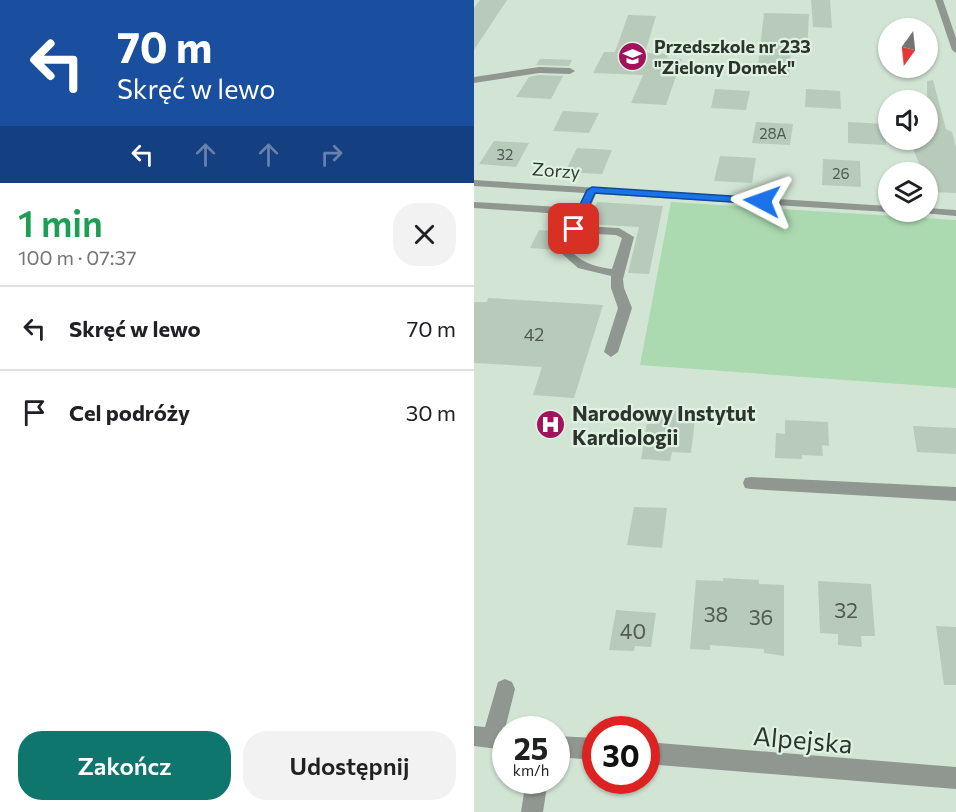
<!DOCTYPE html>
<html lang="pl">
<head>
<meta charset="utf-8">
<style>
  body { margin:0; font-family:Commissioner,sans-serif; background:#f2f2f2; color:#202124; height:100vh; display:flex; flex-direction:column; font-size:22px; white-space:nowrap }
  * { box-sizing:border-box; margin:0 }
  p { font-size:20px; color:#757577 }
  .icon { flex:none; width:33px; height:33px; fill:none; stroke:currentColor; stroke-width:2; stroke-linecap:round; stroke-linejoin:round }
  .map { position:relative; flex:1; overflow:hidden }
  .details { display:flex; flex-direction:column; background:#fff; width:474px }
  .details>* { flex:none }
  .banner { background:#1a4fa0; color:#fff; overflow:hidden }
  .needle { width:39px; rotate:195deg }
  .controls { position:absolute; left:404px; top:18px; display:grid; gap:12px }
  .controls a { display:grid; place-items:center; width:60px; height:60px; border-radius:50%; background:#fff; box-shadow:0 2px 4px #0004; font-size:30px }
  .speed { position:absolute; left:18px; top:716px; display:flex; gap:12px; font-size:30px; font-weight:700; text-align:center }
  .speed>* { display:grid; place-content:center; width:78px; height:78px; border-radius:50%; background:#fff; box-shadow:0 2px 4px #0004; line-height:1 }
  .speed small { font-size:15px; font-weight:400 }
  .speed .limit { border:9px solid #d22; background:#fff; color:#111 }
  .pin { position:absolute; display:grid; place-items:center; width:51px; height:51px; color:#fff; margin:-26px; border-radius:12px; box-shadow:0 3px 9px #0006 }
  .me { position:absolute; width:66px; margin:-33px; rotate:274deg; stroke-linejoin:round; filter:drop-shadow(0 0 4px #0008) }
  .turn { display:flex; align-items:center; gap:21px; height:126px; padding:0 18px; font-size:27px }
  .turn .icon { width:78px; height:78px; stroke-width:2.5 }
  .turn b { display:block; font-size:42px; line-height:51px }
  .lanes { display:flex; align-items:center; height:57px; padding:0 18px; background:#0003; justify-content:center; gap:30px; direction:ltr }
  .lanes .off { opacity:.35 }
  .round { display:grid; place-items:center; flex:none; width:63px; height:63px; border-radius:24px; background:#f2f2f2 }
  .head { display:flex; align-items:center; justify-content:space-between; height:102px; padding:0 18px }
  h1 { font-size:36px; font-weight:600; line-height:45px; color:#1e9e55 }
  .primary-button { display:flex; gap:12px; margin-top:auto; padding:12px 18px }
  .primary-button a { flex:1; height:69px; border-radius:24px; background:#0f766e; color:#fff; font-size:24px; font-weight:600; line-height:69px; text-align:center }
  .primary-button a+a { background:#f2f2f2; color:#202124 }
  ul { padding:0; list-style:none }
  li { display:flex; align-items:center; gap:18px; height:84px; padding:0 18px; border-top:2px solid #e0e0e0 }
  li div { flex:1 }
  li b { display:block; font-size:22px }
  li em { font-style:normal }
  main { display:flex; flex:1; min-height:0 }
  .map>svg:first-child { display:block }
  .green { fill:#abd9b0 }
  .building { fill:#b8caba }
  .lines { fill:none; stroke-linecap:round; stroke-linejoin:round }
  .minor { fill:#8f9790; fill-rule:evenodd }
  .route { fill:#1a73e8; stroke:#114b97; stroke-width:1.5 }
  .labels { text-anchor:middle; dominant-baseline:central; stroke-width:4.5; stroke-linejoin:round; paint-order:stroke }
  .far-number-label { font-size:15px; fill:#505a51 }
  .far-poi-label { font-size:18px; font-weight:bold; fill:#2d342e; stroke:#dff2e1; text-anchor:start }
  .far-street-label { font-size:18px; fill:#2d342e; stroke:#dff2e1 }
  .number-label { font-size:18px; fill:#505a51 }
  .poi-label { font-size:21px; font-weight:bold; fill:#2d342e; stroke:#dff2e1; text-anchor:start }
  .near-number-label { font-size:21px; fill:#505a51 }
  .near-street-label { font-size:26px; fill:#2d342e; stroke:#dff2e1 }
</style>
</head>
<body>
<main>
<section class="details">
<div class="banner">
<div class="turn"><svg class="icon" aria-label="left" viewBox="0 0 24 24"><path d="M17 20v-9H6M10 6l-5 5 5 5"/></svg><div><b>70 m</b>Skręć w lewo</div></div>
<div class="lanes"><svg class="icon" aria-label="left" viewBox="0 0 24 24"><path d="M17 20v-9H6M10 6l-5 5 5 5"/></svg><svg class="icon off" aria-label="ahead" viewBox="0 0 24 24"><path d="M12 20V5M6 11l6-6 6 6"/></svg><svg class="icon off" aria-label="ahead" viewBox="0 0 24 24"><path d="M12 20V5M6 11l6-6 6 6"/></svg><svg class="icon off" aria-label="right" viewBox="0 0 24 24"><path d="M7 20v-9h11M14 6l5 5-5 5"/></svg></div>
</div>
<div class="head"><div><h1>1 min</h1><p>100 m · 07:37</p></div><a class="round"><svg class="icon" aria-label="close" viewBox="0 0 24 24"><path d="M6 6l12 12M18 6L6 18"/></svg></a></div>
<ul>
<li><svg class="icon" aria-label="left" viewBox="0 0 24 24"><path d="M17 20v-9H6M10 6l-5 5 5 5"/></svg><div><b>Skręć w lewo</b></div><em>70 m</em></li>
<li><svg class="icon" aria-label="arrive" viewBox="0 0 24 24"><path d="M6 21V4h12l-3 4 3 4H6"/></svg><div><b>Cel podróży</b></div><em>30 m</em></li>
</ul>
<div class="primary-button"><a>Zakończ</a><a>Udostępnij</a></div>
</section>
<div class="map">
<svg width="482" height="812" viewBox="0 0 482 812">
  <rect width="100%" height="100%" fill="#d2e5d4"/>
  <!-- green -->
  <path class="green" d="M197 202 482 220V388L166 365Z"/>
  <!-- building -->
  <path class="building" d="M6 0H33L0 50V8Z
    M337 0H356L358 28 339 27Z
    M290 13 335 14 333 53 317 52 315 77 283 75Z
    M154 15 182 16 171 53 194 54 193 58 208 59 192 105 157 103 169 75 119 73 130 52H141Z
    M66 59H76L98 60 95 66 62 65Z
    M65 75 89 76 77 99 42 97 55 77Z
    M459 80 472 129 478 132 482 147V193L457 192 453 182V172H449L435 140H453V81Z
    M241 89 276 91 272 110 237 108Z
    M332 89 366 91 367 109 331 107Z
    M89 111 125 113 115 133 79 131Z
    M282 122 319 124 316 145 278 143Z
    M374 122 411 124 412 145 374 143Z
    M20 141 55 143 42 167 5 164Z
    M103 148 138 150 128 174 91 172Z
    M246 156 282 158 278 183 240 181Z
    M349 159 386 161 387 187 348 185Z
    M123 202 189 206 175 274 154 273 165 227 114 224Z
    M65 230 90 232 82 250 56 248Z
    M14 298 129 305 100 398 59 395 68 367 0 363V302H13Z
    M185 410 222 412 217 453 198 452 196 461 167 459 173 424H183Z
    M311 420 354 422 355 446 348 445 349 456 328 455V459L301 458 302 433 311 434Z
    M439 426 482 428V454L443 452Z
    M160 507 193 508 188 548 153 545Z
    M249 578 285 580V584L310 585V656L290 653V649L236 645V650L216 649 222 580 249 581Z
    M344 581 397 584 401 636H387L388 647 364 645V634L346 633Z
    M142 610 182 613 177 647 161 646 160 651 135 650Z
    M462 626 482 627V685H470Z"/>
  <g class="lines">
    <!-- minor -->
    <path class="minor" d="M461 0H469L482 38V53L478 50Z
      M65 67 96 68 101 71 96 74 65 73 0 83V77Z
      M0 180 414 206V212H418H414L122 194 108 226 145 228 160 237 149 279 150 288 158 308 144 352 137 357 130 352 144 308 137 288V276L104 268 85 251 101 215 0 208V202L104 208 111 193 0 186ZM105 233 142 235 148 238 138 269C122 267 108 263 97 251Z
      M453 208 482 210V216L449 213 448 212H453Z
      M277 477 482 487V501L277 489 271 488 269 483 271 478Z
      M31 679 38 682 41 689 31 729 32 750 0 746V726L11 727 24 682Z
      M82 736 122 738V760L82 757Z
      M172 742 482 767V789L172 764Z
      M52 780H74L69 812H47Z"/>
  </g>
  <!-- route -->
  <path class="route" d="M118 187 288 198 293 201 288 204 121 193 105 229 100 232 96 231 94 229 113 190Z"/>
  <!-- icons -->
  <defs>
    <symbol id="school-disc" viewBox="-11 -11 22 22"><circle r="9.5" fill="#a1135b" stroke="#dff2e1"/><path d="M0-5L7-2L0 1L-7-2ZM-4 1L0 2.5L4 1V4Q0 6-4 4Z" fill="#fff"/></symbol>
    <symbol id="hospital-disc" viewBox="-11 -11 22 22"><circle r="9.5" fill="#a1135b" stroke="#dff2e1"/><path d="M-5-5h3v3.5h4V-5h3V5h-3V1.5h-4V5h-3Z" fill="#fff"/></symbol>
  </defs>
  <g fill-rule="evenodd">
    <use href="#school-disc" x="142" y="40" width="33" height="33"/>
    <use href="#hospital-disc" x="60" y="408" width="33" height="33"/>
  </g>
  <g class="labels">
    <!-- far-number labels -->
    <g class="far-number-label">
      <text x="299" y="133">28A</text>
      <text x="31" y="154">32</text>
      <text x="367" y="173">26</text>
    </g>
    <!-- far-poi labels -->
    <g class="far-poi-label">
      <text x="180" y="46">Przedszkole nr 233<tspan x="180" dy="21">"Zielony Domek"</tspan></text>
    </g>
    <!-- far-street labels -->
    <g class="far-street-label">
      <text transform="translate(82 170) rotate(4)">Zorzy</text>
    </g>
    <!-- number labels -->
    <g class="number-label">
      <text x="60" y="334">42</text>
    </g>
    <!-- poi labels -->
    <g class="poi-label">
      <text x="98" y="412">Narodowy Instytut<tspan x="98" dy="24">Kardiologii</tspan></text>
    </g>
    <!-- near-number labels -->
    <g class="near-number-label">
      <text x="372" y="609">32</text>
      <text x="242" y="613">38</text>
      <text x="287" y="616">36</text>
      <text x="159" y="630">40</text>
    </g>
    <!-- near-street labels -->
    <g class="near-street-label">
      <text transform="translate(329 739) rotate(5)">Alpejska</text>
    </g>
  </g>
</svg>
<div class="controls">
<a><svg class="needle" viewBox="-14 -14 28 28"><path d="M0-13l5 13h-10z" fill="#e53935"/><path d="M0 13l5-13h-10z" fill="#757577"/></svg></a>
<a><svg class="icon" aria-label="sound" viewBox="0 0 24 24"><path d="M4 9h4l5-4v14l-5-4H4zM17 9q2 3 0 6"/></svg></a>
<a><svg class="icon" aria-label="layers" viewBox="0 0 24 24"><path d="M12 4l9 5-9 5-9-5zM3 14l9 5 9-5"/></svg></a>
</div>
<div class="speed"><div>25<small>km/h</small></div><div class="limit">30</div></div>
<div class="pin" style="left:100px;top:229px;background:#d93025"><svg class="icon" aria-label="arrive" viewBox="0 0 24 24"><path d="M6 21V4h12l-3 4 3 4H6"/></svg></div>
<svg class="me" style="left:288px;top:201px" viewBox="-20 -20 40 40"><path d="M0-17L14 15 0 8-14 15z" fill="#1a73e8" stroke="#fff" stroke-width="4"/></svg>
</div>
</main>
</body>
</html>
